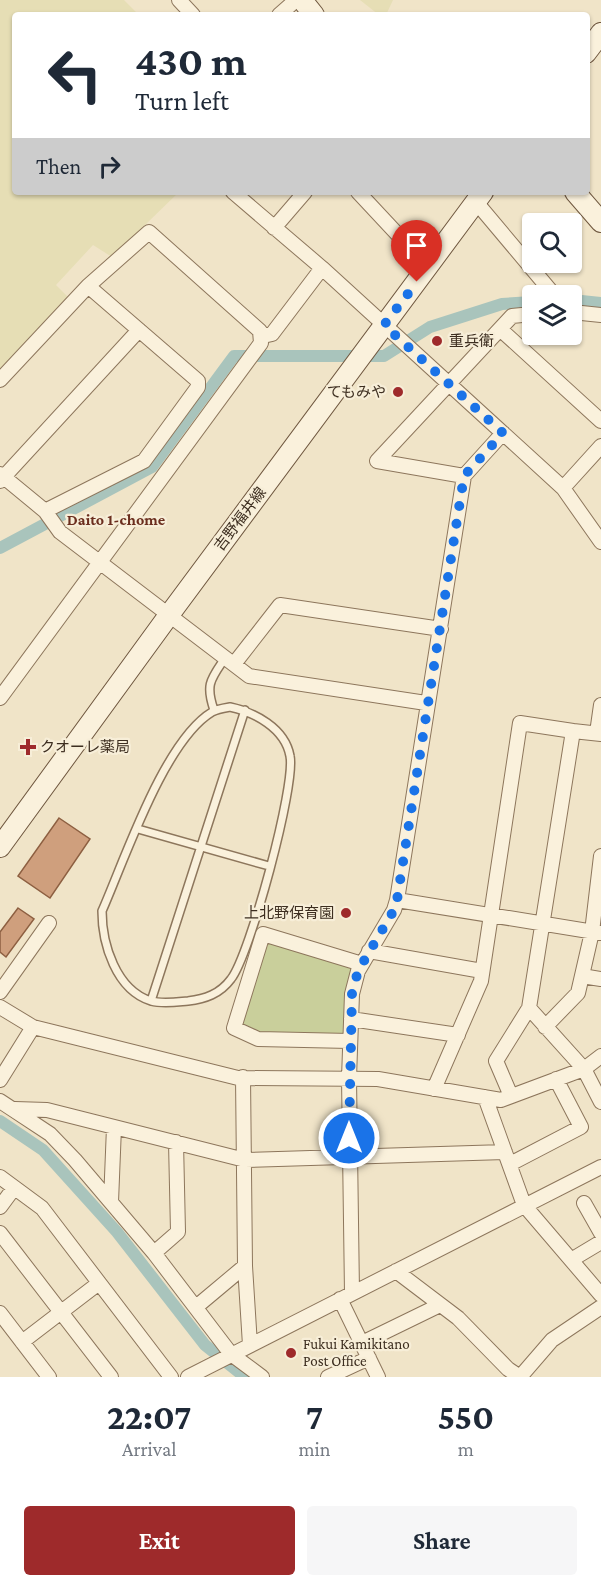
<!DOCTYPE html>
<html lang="en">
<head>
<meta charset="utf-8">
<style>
  body { margin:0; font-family:"Crimson Pro","Noto Sans JP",serif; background:#f6f6f7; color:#1f2937; height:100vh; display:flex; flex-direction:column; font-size:22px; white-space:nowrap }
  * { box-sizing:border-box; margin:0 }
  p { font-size:20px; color:#747a83 }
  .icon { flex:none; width:33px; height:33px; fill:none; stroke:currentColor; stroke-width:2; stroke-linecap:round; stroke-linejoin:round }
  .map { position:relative; height:1377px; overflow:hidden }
  .side { display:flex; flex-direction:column; background:#fff; flex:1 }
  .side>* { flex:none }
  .banner { position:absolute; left:12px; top:12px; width:578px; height:183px; border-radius:6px; box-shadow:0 2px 4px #0004; background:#fff; color:#1f2937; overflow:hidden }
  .tools { position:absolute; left:522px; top:213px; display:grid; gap:12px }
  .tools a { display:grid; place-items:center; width:60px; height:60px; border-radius:6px; background:#fff; box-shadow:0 2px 4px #0004; font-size:30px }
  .pin { position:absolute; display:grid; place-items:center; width:51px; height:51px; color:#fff; margin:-62px -26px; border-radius:50% 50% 50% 0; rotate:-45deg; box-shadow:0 0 6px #0007 }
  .pin .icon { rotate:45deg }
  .me { position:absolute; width:66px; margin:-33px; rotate:0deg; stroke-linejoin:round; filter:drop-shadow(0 0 4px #0008) }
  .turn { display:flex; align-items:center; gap:21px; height:126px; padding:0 24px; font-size:27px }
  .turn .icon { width:78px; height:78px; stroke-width:2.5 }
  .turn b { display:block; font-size:42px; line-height:51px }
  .then { display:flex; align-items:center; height:57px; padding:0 24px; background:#0003; gap:12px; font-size:22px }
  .eta { display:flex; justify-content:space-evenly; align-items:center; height:102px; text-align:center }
  .eta b { font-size:36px; font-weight:700; line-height:42px }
  .cta { display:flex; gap:12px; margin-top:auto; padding:12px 24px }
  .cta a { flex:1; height:69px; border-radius:6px; background:#9e2a2b; color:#fff; font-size:24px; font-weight:700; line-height:69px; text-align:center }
  .cta a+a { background:#f6f6f7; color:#1f2937 }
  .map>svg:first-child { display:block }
  .farmland { fill:#e6deb5 }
  .green { fill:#c9cf9b }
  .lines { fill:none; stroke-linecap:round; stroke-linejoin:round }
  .canal { stroke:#a9c4bc; stroke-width:12 }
  .building { fill:#cf9f7d; stroke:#8d5f41; stroke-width:1.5 }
  .lane-casing { stroke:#8d765c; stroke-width:10 }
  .street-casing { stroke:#8d765c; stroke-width:16 }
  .secondary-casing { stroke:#6f573f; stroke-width:22 }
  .lane { stroke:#faf1dc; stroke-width:7 }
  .street { stroke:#faf1dc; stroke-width:14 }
  .secondary { stroke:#faf1dc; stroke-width:20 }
  .route { stroke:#1a73e8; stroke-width:10; stroke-dasharray:0 18 }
  .poi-dot { fill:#9e2a2b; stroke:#f7eed8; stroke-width:2 }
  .labels { text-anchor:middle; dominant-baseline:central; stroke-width:4.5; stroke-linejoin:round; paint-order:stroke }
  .poi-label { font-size:15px; fill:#3d2e20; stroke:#f7eed8; text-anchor:start }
  .street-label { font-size:15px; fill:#3d2e20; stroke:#f7eed8 }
  .neighbourhood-label { font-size:16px; font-weight:bold; fill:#6b2e1e; stroke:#f7eed8 }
</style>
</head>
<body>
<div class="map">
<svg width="601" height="1377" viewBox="0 0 601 1377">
  <rect width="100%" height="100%" fill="#f0e4c8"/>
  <!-- farmland -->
  <path class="farmland" d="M0 0H124L139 15H15V192H179L112 257 93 245 56 285 73 302 0 380Z
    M360 0H393L386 15H379Z"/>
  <!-- green -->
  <path class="green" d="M268 935 362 964 350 1041 264 1039 234 1028Z"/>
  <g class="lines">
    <!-- canal -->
    <path class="canal" d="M572 300 601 303
      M0 548 152 467 234 356H384L430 327 502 304 532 302
      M0 1121 43 1150 117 1232 205 1345 245 1377"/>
  </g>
  <!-- building -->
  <path class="building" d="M59 818 90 839 50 898 18 876Z
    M18 908 34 919 6 957 0 952V932Z"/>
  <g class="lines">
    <defs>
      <path id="lane" d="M230 707C254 712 285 728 290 756 296 785 250 955 231 979 220 994 205 999 188 1001 176 1002 163 1004 151 1001 116 990 102 944 102 911 125 859 164 741 212 712 217 709 224 708 230 707Z
        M214 710C205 684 211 679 225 658
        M138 829 269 866
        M151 1001 245 710"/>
      <path id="street" d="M179 0 193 15
        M279 15 296 0
        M233 192 322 268 563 488 601 542
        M358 192 428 267
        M476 202 555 296
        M274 228 305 192
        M572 312 601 315
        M500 329 601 421
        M263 336 272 334 322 268
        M0 380 88 286 149 232 260 331 261 343 0 698
        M0 474 45 511 60 532 249 676 426 703
        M464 476 377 461 512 316 532 314
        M0 481 139 330
        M563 488 601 446
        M45 511 144 461 198 387V381L88 286
        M234 664 280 605 441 629
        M597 733 601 705
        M601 734 573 731 529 1008 584 1069 601 1102
        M397 900 601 933
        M369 951 482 971
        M582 976 601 979
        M0 992 49 923
        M0 1007 33 1027 238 1078 378 1079 501 1100 584 1069 601 1056
        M351 1019 458 1035
        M545 1027 578 993 592 932 601 856
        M350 1041 258 1039 234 1028 263 934 362 964
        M0 1080 33 1027
        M434 1089 481 981 520 723 573 731
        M511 1096 496 1061 529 1008
        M485 1097 524 1205 601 1295
        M0 1101 50 1134 75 1160 154 1253 231 1354 262 1377
        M15 1109 47 1110 245 1160 505 1152
        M510 1164 581 1127 556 1079
        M0 1177 42 1208 171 1377
        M111 1202 114 1127
        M584 1203 601 1233
        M0 1207 14 1188
        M0 1233 111 1377
        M154 1253 178 1232 176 1142
        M571 1260 601 1242
        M245 1266 250 1345
        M396 1271 458 1318 508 1369 520 1377
        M352 1293 349 1078 352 994 358 971 394 910 397 900 464 476 503 433
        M340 1299 378 1377
        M196 1307 245 1266 243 1077
        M0 1313 49 1377
        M22 1342 99 1283
        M362 1343 440 1305
        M188 1377 601 1167
        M328 1377 369 1358
        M520 1377 552 1340 601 1307"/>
      <path id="secondary" d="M302 0 314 15
        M586 53 601 33
        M575 192 601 222
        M0 847 169 615 483 192"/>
    </defs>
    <!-- lane casing -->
    <use href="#lane" class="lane-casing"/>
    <!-- street casing -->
    <use href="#street" class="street-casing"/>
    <!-- secondary casing -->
    <use href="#secondary" class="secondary-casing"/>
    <!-- lane -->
    <use href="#lane" class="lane"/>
    <!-- street -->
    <use href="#street" class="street"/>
    <!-- secondary -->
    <use href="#secondary" class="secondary"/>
  </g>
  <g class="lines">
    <!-- route -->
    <path class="route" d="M349 1138 352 994 358 971 394 910 397 900 464 476 503 433 384 325 417 282"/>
  </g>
  <!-- markers -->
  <g class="poi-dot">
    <circle cx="437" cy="341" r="6"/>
    <circle cx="398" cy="392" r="6"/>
    <path d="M25 738h6v6h6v6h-6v6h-6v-6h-6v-6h6z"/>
    <circle cx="346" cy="913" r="6"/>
    <circle cx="291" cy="1353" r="6"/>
  </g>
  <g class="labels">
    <!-- poi labels -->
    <g class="poi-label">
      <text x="449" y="341">重兵衛</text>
      <text x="386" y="392" text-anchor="end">てもみや</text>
      <text x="40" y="747">クオーレ薬局</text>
      <text x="334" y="913" text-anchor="end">上北野保育園</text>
      <text x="303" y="1344">Fukui Kamikitano<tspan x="303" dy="17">Post Office</tspan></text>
    </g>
    <!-- street labels -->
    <g class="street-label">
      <text transform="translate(240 519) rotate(-53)">吉野福井線</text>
    </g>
    <!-- neighbourhood labels -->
    <g class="neighbourhood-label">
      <text x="116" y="519">Daito 1-chome</text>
    </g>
  </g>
</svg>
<div class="tools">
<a><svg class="icon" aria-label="search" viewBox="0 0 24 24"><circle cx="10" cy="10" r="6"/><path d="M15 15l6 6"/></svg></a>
<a><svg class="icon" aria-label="layers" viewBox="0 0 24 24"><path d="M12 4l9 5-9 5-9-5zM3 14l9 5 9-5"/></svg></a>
</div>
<div class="pin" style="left:417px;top:282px;background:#d93025"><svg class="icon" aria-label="arrive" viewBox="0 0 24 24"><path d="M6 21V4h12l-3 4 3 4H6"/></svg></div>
<svg class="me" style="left:349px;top:1138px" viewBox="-20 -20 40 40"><circle r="17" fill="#1a73e8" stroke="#fff" stroke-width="3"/><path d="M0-11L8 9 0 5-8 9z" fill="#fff"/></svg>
<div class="banner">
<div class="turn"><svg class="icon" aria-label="left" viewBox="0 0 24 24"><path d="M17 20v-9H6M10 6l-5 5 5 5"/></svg><div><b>430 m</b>Turn left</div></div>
<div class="then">Then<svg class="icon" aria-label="right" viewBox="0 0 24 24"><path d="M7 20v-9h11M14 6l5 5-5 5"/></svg></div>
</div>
</div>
<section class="side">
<div class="eta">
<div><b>22:07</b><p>Arrival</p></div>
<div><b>7</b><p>min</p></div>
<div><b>550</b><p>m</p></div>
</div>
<div class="cta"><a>Exit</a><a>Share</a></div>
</section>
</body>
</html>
